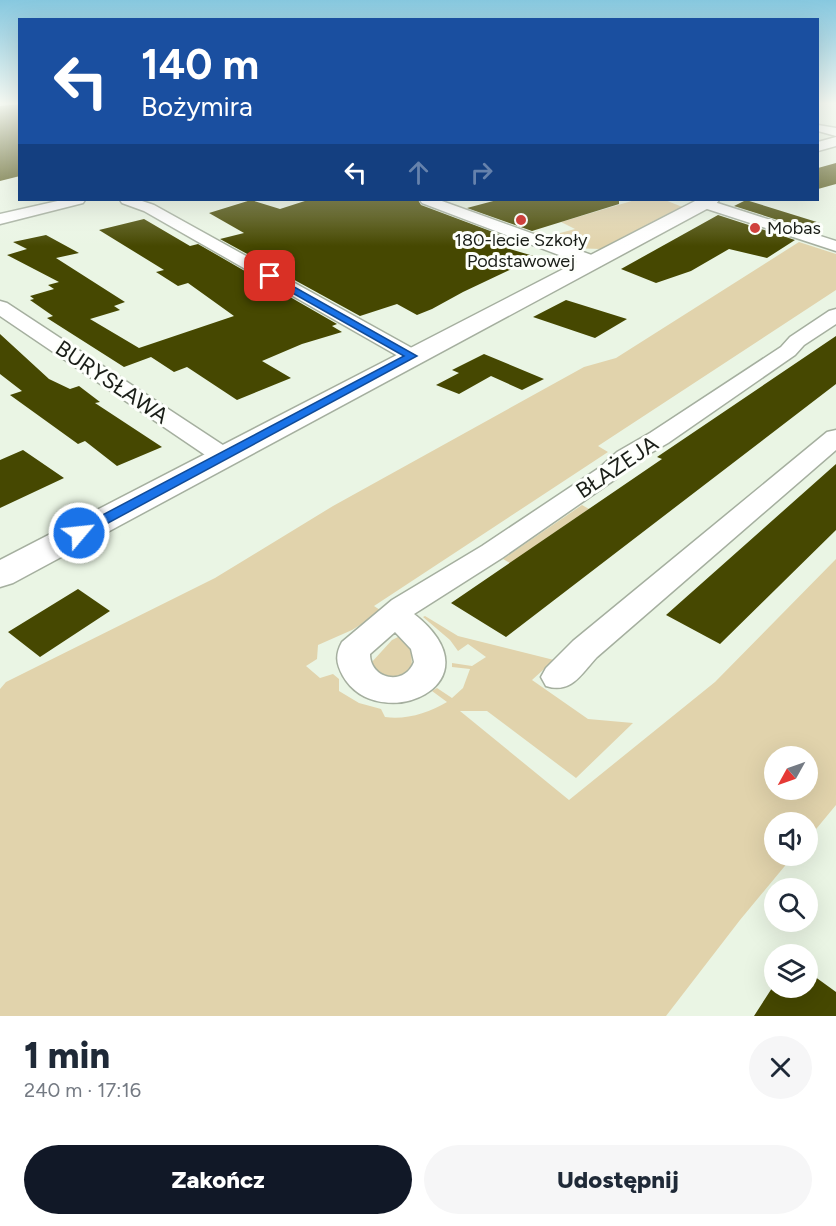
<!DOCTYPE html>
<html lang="pl">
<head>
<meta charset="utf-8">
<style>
  body { margin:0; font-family:Figtree,sans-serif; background:#f6f6f7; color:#1f2937; height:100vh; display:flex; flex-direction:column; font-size:22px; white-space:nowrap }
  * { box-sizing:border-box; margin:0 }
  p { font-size:20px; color:#747a83 }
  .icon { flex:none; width:33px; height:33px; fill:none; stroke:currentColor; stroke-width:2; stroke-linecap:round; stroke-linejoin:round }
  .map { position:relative; height:1016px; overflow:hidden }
  .details { display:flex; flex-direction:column; background:#fff; flex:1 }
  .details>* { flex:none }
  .banner { position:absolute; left:18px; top:18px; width:801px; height:183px; border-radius:0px; box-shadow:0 6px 24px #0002; background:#1a4fa0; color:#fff; overflow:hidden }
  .needle { width:39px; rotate:230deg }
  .tools { position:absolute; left:764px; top:746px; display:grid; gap:12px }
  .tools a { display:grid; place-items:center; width:54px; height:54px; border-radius:50%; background:#fff; box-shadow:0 6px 24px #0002; font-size:30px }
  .pin { position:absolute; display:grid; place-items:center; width:51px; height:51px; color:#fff; margin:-26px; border-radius:12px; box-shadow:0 3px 9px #0006 }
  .me { position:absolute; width:66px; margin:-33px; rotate:62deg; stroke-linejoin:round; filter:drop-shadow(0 0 4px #0008) }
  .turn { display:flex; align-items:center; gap:21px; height:126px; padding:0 24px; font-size:27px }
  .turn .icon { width:78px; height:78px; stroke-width:2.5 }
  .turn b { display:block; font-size:42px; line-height:51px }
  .lanes { display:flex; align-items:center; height:57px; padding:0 24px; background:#0003; justify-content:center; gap:30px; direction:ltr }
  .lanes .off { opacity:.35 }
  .round { display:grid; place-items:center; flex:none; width:63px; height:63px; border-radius:32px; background:#f6f6f7 }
  .overview { display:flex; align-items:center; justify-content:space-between; height:102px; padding:0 24px }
  h1 { font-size:36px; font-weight:800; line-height:45px }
  .cta { display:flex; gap:12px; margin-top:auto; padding:12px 24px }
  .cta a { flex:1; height:69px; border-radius:36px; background:#111827; color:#fff; font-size:24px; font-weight:800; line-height:69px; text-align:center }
  .cta a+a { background:#f6f6f7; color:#1f2937 }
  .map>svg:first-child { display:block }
  .green { fill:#e1d3ac; fill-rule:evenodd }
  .building { fill:#464801 }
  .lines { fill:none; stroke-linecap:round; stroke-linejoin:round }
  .street-casing { stroke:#a5af9f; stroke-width:3 }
  .secondary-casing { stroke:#a5af9f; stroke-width:3 }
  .street { fill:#fff; fill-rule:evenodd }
  .secondary { fill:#fff; fill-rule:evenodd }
  .route { fill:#1a73e8; stroke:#114b97; stroke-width:1.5 }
  .poi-dot { fill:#d1423d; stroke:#fdfffb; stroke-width:2 }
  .labels { text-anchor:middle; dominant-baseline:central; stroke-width:6; stroke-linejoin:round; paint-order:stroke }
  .far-poi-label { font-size:18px; fill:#1a1e18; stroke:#fdfffb; text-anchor:start }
  .street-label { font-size:22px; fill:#1a1e18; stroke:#fdfffb }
</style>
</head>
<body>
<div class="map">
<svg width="836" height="1016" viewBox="0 0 836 1016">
  <rect width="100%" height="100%" fill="#eaf5e4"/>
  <!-- green -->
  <path class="green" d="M635 200H665L685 208 601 249 570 248V244H562L532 233 538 231 549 236 575 229 561 222Z
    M799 242 836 254V290L598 446 608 452 374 606 380 610 378 614 352 630 318 645 317 659 306 666 320 678 333 674 339 679V691L359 703 381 709 385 717C406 720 429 713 447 702L432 691 437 688 452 698 463 688 470 669 452 667V663L472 666 486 657 468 644 458 651 450 640 423 617 425 616 458 636 554 660 532 680 588 719 633 723 576 778 487 711H460L569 800 715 682 836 559V805L807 840V822H774V855H794L740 920 666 1016H0V689L6 682 215 578 333 506 584 367 616 358ZM774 756H807V789H774Z
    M582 505 589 509 510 563 503 559Z
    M398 637 406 638 411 643 412 669 409 677 381 679 371 663 392 640Z"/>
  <!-- building -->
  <path class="building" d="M20 104V176L0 181V106Z
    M836 163V184L818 189V168Z
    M251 200 280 209 308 200H418L421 205 509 238 496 242 509 246 506 248 537 257 463 292 432 309 417 315 397 304 360 316 220 239 244 233 209 213Z
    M497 200H619V204L532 231 467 208Z
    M746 200 820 223 809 230 734 206Z
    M718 215 795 240 767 258 729 249 691 271 656 283 621 269Z
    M144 219 190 246 198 244 337 324 332 326 342 332 302 344 262 361 291 378 237 400 187 367 174 372 151 357 124 367 47 318 53 316 30 300 34 299 30 296 54 289 48 285 59 282 7 255 27 249 13 242 46 235 79 253 56 258 125 302 114 306 120 310 90 319 139 348 234 316 188 283 178 286 156 272 164 270 99 230Z
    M566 300 627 319 595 338 533 317Z
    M0 334 49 379 70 389 79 386 100 402 95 403 162 447 117 466 85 441 78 444 10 395 22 391 0 374Z
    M836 336V384L506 637 451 603 662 459 657 457Z
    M484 354 544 379 522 390 491 376 459 394 436 385 459 373 452 370Z
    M23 450 64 478 0 508V460Z
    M836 464V530L720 644 666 615Z
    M78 589 110 611 40 657 8 632Z
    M807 971 836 992V1016H754L774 985 807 987Z"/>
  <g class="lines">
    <defs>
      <path id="street" d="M818 125 836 128V136L818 131Z
        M62 200H85L83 203 0 224V214Z
        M120 200H139L154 205 419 352 422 356 419 360 412 362 405 360 144 211 122 203Z
        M420 200H439L600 258 603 262 600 266H588L422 203Z
        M698 200H708L836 241V251L698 206 696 203Z
        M0 301 7 303 232 451 235 456 232 461 223 463 214 461 0 316Z
        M836 309V324L804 345 795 355 668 443 635 462 617 478 502 558 414 614C503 684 378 737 343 676 336 663 335 655 342 642L392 600 482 546 599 468 617 452 650 433 781 347 790 337 829 311ZM395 632 411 649 414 662C404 687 370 679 370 654Z
        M836 430V450L597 657C581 674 572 694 546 686L541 677 546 668 573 641 827 432Z"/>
      <path id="secondary" d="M836 137V146L818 151V142Z
        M697 200H719L716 204 13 583 0 587V560Z"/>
    </defs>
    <!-- street casing -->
    <use href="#street" class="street-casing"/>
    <!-- secondary casing -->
    <use href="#secondary" class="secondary-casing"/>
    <!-- street -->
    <use href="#street" class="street"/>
    <!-- secondary -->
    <use href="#secondary" class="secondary"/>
  </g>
  <!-- sky -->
  <linearGradient id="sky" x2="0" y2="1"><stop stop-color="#87c8df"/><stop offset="0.42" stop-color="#f6faf3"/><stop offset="1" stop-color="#f6faf3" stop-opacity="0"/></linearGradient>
  <rect width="836" height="246" fill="url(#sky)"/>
  <!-- route -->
  <path class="route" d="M266 275H273L417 356 84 536H74L72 533 74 530 404 356 266 278Z"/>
  <!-- markers -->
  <g class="poi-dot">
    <circle cx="521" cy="220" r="6"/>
    <circle cx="755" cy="228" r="6"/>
  </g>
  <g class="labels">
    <!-- far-poi labels -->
    <g class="far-poi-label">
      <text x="767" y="228">Mobas</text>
      <text x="521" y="240" text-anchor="middle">180-lecie Szkoły<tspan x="521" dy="21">Podstawowej</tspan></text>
    </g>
    <!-- street labels -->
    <g class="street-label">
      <text transform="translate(112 382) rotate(34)">BURYSŁAWA</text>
      <text transform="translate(617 467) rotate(-34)">BŁAŻEJA</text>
    </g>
  </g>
</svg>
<div class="tools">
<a><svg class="needle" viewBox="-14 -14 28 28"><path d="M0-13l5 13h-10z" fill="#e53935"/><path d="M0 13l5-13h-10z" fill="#747a83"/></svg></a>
<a><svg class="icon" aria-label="sound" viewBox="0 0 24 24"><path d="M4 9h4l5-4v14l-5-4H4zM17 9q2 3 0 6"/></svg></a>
<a><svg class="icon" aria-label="search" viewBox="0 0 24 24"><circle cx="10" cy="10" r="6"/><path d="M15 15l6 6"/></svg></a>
<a><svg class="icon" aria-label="layers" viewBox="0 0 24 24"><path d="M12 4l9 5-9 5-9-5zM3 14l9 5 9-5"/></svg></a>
</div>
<div class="pin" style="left:270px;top:276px;background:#d93025"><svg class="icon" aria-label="arrive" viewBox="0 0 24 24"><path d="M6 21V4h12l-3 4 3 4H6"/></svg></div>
<svg class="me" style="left:79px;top:533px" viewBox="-20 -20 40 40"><circle r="17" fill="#1a73e8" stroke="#fff" stroke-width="3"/><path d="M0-11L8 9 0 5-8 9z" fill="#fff"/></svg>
<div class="banner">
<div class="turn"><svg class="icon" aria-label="left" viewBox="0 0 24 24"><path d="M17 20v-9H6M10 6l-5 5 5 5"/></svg><div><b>140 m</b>Bożymira</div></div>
<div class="lanes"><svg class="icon" aria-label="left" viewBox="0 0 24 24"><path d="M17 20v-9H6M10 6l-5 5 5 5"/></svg><svg class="icon off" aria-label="ahead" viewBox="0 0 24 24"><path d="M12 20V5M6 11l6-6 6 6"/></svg><svg class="icon off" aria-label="right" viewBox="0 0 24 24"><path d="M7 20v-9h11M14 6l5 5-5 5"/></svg></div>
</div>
</div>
<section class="details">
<div class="overview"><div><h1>1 min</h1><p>240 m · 17:16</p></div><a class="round"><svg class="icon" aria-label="close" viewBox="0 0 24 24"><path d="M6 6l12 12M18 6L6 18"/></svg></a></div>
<div class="cta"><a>Zakończ</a><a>Udostępnij</a></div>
</section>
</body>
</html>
